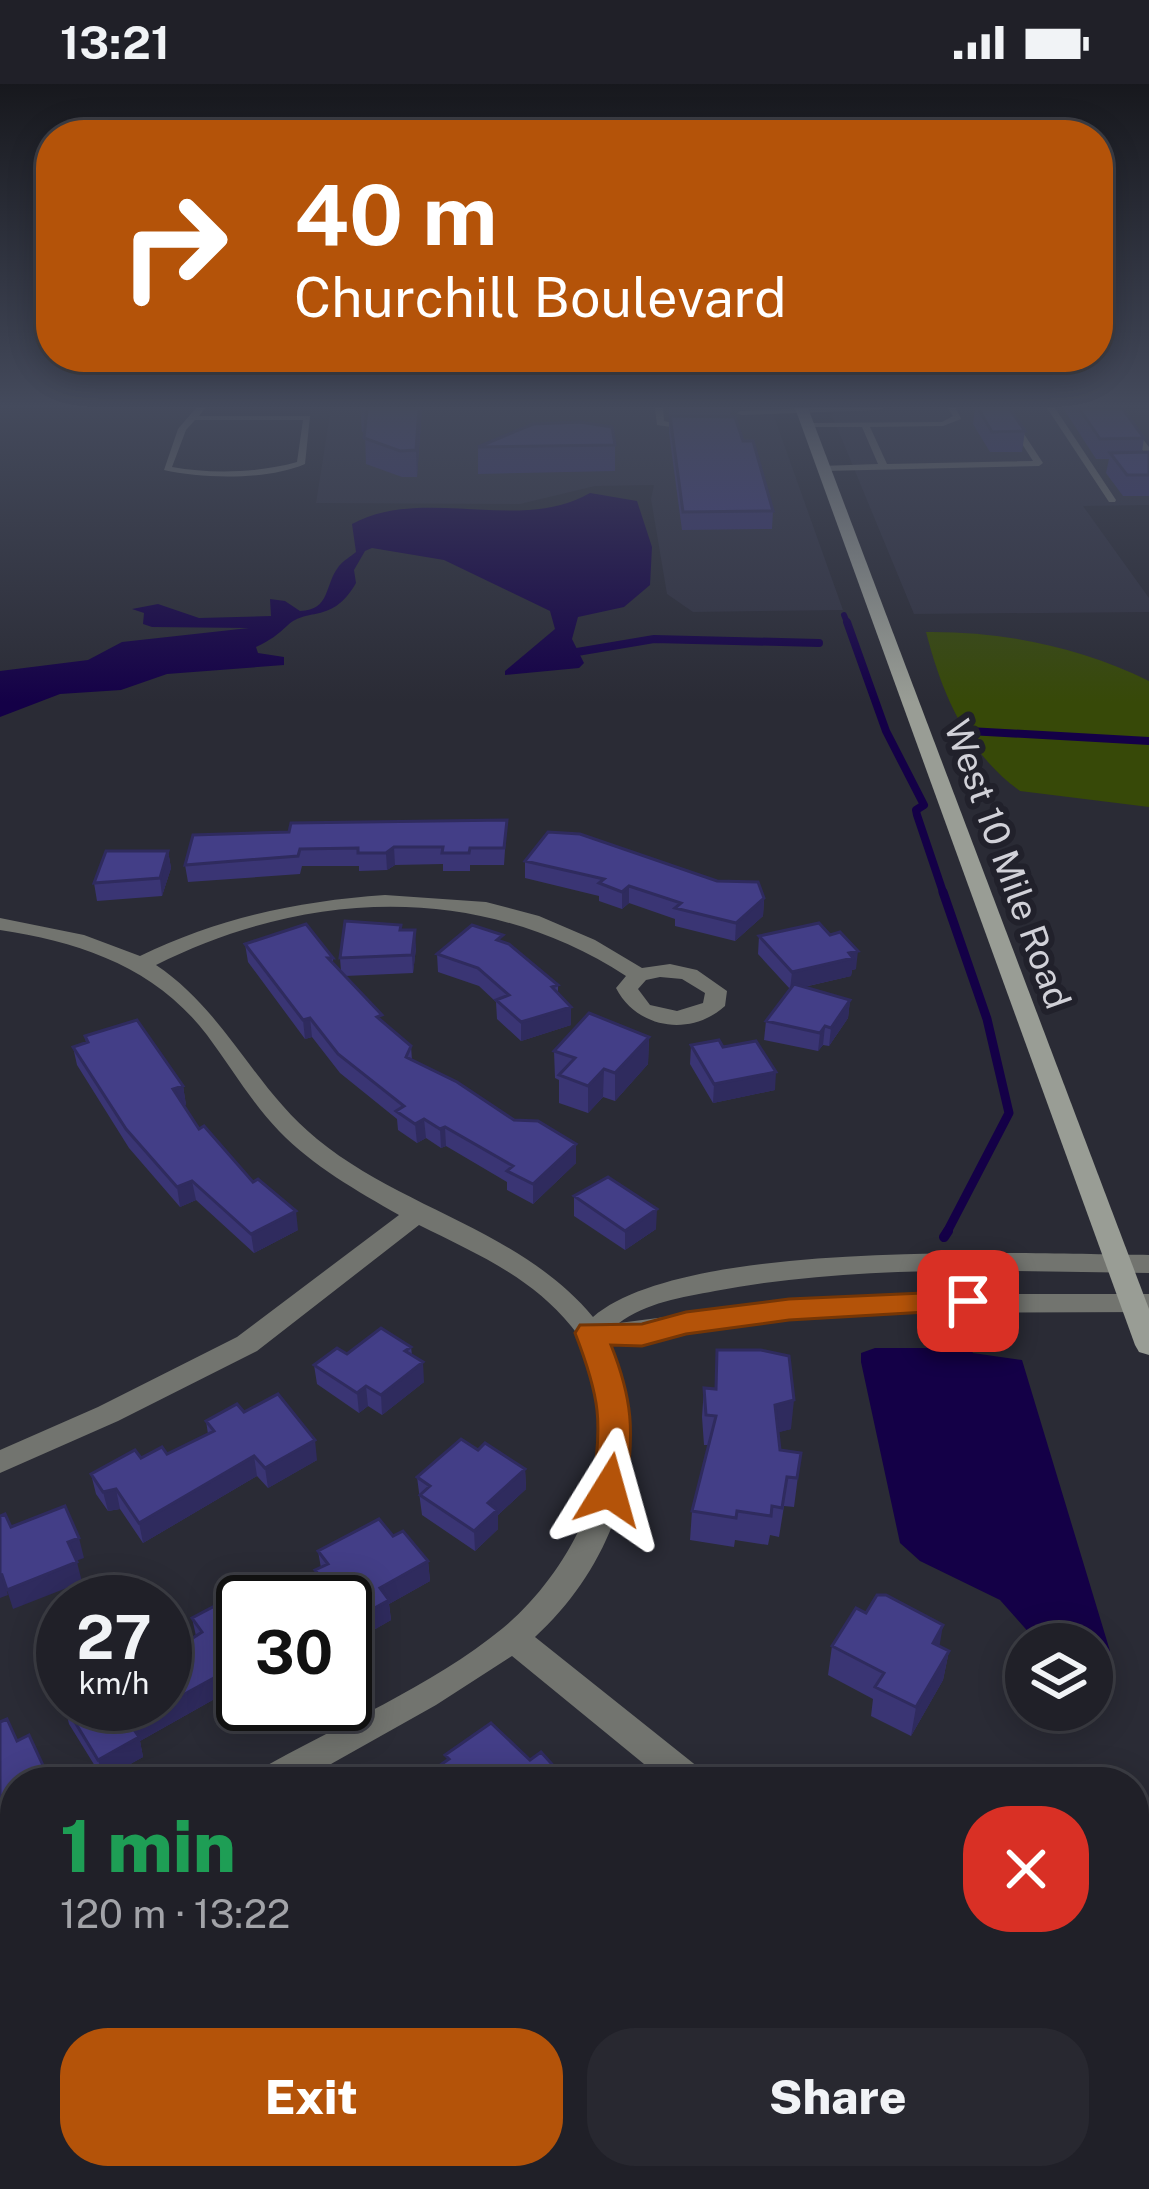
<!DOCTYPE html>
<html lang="en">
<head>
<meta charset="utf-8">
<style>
  body { margin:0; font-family:"Public Sans",sans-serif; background:#282830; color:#f1f3f6; height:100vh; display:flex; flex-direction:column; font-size:45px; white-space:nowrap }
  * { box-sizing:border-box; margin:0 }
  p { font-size:39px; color:#a2a3a8 }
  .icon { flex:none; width:66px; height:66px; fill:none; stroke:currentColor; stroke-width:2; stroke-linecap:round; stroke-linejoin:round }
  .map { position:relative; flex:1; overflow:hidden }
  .details { position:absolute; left:0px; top:1683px; width:1149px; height:423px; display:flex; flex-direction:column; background:#202028; border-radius:48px 48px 0 0; box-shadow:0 6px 30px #0003,0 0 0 3px #3d3e45 }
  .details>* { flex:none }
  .guide { position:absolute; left:36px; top:36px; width:1077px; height:252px; border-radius:48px; box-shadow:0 6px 30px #0003,0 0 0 3px #3d3e45; background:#b45309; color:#fff; overflow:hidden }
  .tools { position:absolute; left:1005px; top:1539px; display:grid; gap:24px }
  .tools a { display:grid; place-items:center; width:108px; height:108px; border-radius:50%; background:#202028; box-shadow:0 6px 30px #0003,0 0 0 3px #3d3e45; font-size:60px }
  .speed { position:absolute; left:36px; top:1491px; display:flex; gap:24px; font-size:60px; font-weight:700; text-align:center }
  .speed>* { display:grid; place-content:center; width:156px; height:156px; border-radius:50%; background:#202028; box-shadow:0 6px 30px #0003,0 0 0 3px #3d3e45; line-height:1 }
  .speed small { font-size:30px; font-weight:400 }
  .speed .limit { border:6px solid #111; border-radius:18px; background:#fff; color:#111 }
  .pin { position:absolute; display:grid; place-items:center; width:102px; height:102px; color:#fff; margin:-51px; border-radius:24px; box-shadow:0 6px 18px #0006 }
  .me { position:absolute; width:132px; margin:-66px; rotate:8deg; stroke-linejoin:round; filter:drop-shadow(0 0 9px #0008) }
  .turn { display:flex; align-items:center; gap:42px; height:252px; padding:0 60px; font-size:54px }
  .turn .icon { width:156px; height:156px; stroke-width:2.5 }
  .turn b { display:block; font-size:84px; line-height:102px }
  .round { display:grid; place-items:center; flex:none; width:126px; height:126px; border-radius:48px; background:#282830 }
  .headline { display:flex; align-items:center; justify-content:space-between; height:204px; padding:0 60px }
  h1 { font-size:72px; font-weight:800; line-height:90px; color:#1e9e55 }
  .action { display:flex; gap:24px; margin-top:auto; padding:24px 60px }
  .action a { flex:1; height:138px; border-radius:48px; background:#b45309; color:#fff; font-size:48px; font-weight:800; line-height:138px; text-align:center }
  .action a+a { background:#282830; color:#f1f3f6 }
  .status { display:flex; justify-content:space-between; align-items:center; height:84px; padding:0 60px; background:#202028; direction:ltr }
  .status svg { height:33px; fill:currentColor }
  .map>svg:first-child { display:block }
  .built { fill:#323342 }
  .green { fill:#374908 }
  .water { fill:#140047 }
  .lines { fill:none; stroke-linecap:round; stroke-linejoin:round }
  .stream-far3 { stroke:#140047; stroke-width:6 }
  .stream-far2 { stroke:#140047; stroke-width:8 }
  .stream-far1 { stroke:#140047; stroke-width:9 }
  .stream { stroke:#140047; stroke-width:10 }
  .service { fill:#72746f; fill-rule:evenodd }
  .minor { fill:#72746f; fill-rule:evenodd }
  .secondary { fill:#999d95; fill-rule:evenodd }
  .wall { fill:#3a3574 }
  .shaded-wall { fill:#2f2b5e }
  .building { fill:#433e87; stroke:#2f2b5e; stroke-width:3 }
  .route { fill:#b45309; stroke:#753606; stroke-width:3 }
  .labels { text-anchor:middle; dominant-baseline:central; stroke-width:12; stroke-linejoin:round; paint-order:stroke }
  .street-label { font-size:36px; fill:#d1d1d8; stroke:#21212b }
</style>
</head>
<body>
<div class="status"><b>13:21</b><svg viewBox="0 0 49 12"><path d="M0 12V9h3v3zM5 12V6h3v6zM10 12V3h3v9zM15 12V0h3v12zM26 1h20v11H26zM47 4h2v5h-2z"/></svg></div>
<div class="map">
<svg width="1149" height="2105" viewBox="0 0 1149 2105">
  <rect width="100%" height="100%" fill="#2a2b35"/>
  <!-- built -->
  <path class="built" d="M331 324H771L843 526 693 528 667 510 651 415 654 401 595 402 520 420 316 419Z
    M829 324H1149V421L1083 422 1149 514V528L914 530Z"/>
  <!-- green -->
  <path class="green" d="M926 548C1003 547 1080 563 1149 597V723L1020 707C967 669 942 610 926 548Z"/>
  <!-- water -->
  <path class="water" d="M590 409 637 417 652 463 650 501 624 523 578 533 572 555 584 579 579 584 505 591V587L555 545 550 527 444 476 372 464 365 467 354 486 356 499C333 540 308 523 288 541 277 551 271 556 256 563L258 569 284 573V581L167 590 121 606 60 610 0 633V587L88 576 122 558 249 544 152 543 143 540 144 529 132 525 158 520 199 534 271 532 270 515 285 517 300 527C331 526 324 501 339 482 344 476 350 473 356 468L352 440C424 401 520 450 590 409Z
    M875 1264H938L1022 1276 1110 1567 1106 1595 1092 1603V1560H1039L1000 1516 920 1477 900 1459 861 1278V1269Z"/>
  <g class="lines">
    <!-- stream-far3 -->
    <path class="stream-far3" d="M844 531 848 541"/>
    <!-- stream-far2 -->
    <path class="stream-far2" d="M847 538 886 647 924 721 916 726 917 731 944 811
      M577 568 654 555 819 559
      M951 646 1149 657"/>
    <!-- stream-far1 -->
    <path class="stream-far1" d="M943 808 987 935 1009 1029 946 1150"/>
    <!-- stream -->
    <path class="stream" d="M944 1153 948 1147
      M967 1245 968 1267"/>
    <!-- service -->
    <path class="service" d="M196 324H205L199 332H310L305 380C269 396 203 395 164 386L178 345ZM195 336H303L297 378C258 389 211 390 172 383L186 346Z
      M655 324H663L664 337 690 343 686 345 657 341Z
      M807 324H883L879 326 741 331 737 329 741 327Z
      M948 324H956L961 335 943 342 870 343 887 380 1033 377 999 324H1007L1043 379 1039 382 824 387 821 386V382L878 380 862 343H808L804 341 808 339 942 338 953 332Z
      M1047 324H1055L1116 416 1115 418H1109Z
      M1111 324H1119L1149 363V372L1146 371Z"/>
    <!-- minor -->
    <path class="minor" d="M385 811 486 818 539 832 595 856 642 884 670 880 697 886 727 907 725 922C691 953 637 945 616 904L626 892C481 798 308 805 156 881 226 928 253 1003 317 1055 402 1125 521 1146 593 1233 684 1154 1025 1170 1149 1171V1189C1005 1187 857 1180 715 1207 683 1213 645 1219 619 1239L790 1217 880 1210H1149V1228L880 1229 790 1235 608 1259C659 1360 615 1480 535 1553L703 1687 708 1698H666L512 1572 436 1621 299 1698H252L257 1687C338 1641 431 1603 503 1544 584 1477 647 1335 571 1242 530 1192 475 1169 419 1141L257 1267 118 1337 0 1389V1366L98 1323 237 1253 399 1131C357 1107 313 1082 279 1047 251 1018 231 983 207 951 156 884 81 858 0 846V834L84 851 140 872C219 834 298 817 385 811ZM660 893 682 895 705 909 703 919 677 927 650 921 638 905 646 896Z
      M15 1826V1862L0 1868V1832Z"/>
    <!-- secondary -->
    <path class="secondary" d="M795 324H808L1149 1225V1271L1139 1268 1135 1261Z"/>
  </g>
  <!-- wall -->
  <path class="wall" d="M360 324H422L417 393H402L366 380 365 348H362Z
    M669 324H731L730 333 773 427 772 445 682 446 669 349Z
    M975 324H1009L1025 347 1022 368H990L973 340Z
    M1063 324H1122L1144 354 1142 368H1149V412H1123L1106 389 1109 375H1096Z
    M615 361V387L478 390V363Z
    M507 736 504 781H470V787H443V780L395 781 387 786 359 787V782H302L300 790 188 798 185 781 289 748Z
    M168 767 171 784 162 812 97 817 94 799Z
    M525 777 764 814 763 832 735 857 675 842V835L629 819 622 825 599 817V812L525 794Z
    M401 846 416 864 413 889 345 892 383 938 411 962 412 976 576 1079 533 1120 507 1106V1098L446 1062 441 1064 426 1054 417 1059 398 1046 397 1035 340 989 312 953 305 955 248 878 245 860 333 874V879L341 887 340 874Z
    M759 852 856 885 852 886 851 892 804 903 850 916 848 934 829 962 823 961 818 967 764 956 766 937 790 905 758 870Z
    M503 858 558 901V910L571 941 521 957 497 935 496 918 479 902 438 888 437 870Z
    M85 952 183 1002 186 1021H183L199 1045 298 1146 254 1169 196 1116 180 1123 129 1064 77 981 73 963 86 959Z
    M649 953 648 980 615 1017 603 1013 588 1029 559 1019V996L555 994 554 967Z
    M691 961 723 963 775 1006 713 1019 690 980Z
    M574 1112 656 1145 625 1166 574 1132Z
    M411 1263 412 1271 424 1298 382 1331 368 1322 359 1329 317 1300 314 1281Z
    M717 1266 791 1345 778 1348 780 1366 801 1369 794 1423 784 1422 779 1453 770 1451 768 1461 735 1456 734 1463 690 1456 692 1427 708 1361H704L702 1333 704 1304 715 1305Z
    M244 1328 317 1376 268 1404 257 1392 143 1459 120 1425 108 1427 96 1410 91 1390 141 1374 167 1370 208 1350 206 1337Z
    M478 1366 525 1385 526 1405 498 1431V1445L475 1467 422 1431 417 1393Z
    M393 1452 428 1477 430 1497 389 1520 391 1536 356 1556 345 1542V1518H327L318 1506 315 1486 321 1484 318 1467Z
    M243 1518V1619L228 1628 218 1613 140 1657 143 1673 103 1695 69 1640 64 1620H165L196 1552 192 1534Z
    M832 1562H939L949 1567 943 1596 911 1652 871 1632 873 1615 828 1591Z"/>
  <!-- shaded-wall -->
  <path class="shaded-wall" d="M419 324H422L417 393 416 366Z
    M394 763 395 781 387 786 386 769Z
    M168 767 171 784 162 812 160 794Z
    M629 802V819L622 825V808Z
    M764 814 763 832 735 857 736 839Z
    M415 846 416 864 413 889 412 871Z
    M858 867 856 885 852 886 851 892 790 906 792 888Z
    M850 916 848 934 829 962 831 944Z
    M571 923V941L521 957V938Z
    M310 934 312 953 305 955 303 936Z
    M825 942 823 961 818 967 820 949Z
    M649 953 648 980 615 1017V989Z
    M604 985 603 1013 588 1029V1002Z
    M776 988 775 1006 713 1019 714 1000Z
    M183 1002 186 1021 176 1024 173 1005Z
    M424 1035 426 1054 417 1059 415 1040Z
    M445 1043 446 1062 441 1064 440 1045Z
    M576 1060V1079L533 1120V1100Z
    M192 1097 196 1116 180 1123 177 1103Z
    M657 1125 656 1145 625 1166V1147Z
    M296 1127 298 1146 254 1169 251 1150Z
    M423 1278 424 1298 382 1331 381 1311Z
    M366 1302 368 1322 359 1329 357 1309Z
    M794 1316 791 1345 773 1350 775 1321Z
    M315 1356 317 1376 268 1404 265 1384Z
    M254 1372 257 1392 143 1459 139 1439Z
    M525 1385 526 1405 498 1431V1445L475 1467 474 1447 488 1419Z
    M116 1405 120 1425 108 1427 103 1408Z
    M79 1454 84 1474 73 1478 68 1458Z
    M428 1477 430 1497 389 1520 391 1536 356 1556 353 1536 380 1504Z
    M77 1478 82 1498 13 1525 7 1506Z
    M2 1491 8 1511 0 1514V1492Z
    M943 1541 938 1571 933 1559Z
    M949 1567 943 1596 911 1652 916 1623Z
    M214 1594 218 1613 140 1657 143 1673 103 1695 98 1676 130 1640Z
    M243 1597V1619L228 1628 224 1608Z
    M47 1690 49 1698H31Z
    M15 1706V1729L0 1736V1713Z
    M15 2042V2073L0 2080V2048Z"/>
  <!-- building -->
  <path class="building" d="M367 324H419L416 366 400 367 364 354Z
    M978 324H1009L1025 347 992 348Z
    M1079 324H1122L1144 354 1100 355Z
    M670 332 735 333 743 357H753L773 427 683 428Z
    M580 338 612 343 615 361 478 363 533 340Z
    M1149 368V391H1127L1110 369Z
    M507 736 504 764H470L469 769H442L443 763H394L386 769H358V764L300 765 298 772 185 781 193 751 289 748 291 739Z
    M548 748 580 750 717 797 758 798 764 814 736 839 675 824 681 819 629 802 622 808 599 799 604 795 525 777Z
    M106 767H168L160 794 94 799Z
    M345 837 401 841 400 846H415L412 871 340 874Z
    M819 839 830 851 840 848 858 867 849 869 853 874 792 888 759 852Z
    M306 840 333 874H328L382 931 377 933 411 962 406 973 457 998 514 1036 538 1037 576 1060 533 1100 507 1087 513 1082 445 1043 440 1045 424 1035 415 1040 396 1027 404 1022 338 970 310 934 303 936 245 860Z
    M472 841 503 851 497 856 509 860 558 901 552 903 571 923 521 938 496 916 509 911 478 884 437 870Z
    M794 900 850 916 831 944 825 942 820 949 766 937Z
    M589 929 649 953 615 989 604 985 588 1002 559 991 575 974 554 967Z
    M137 936 183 1002 173 1005 199 1045 204 1042 253 1098 258 1095 296 1127 251 1150 192 1097 177 1103 126 1045 73 963 88 958 85 952Z
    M719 956 723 963 756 957 776 988 714 1000 691 961Z
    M608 1093 657 1125 625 1147 574 1112Z
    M381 1244 411 1263 405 1267 423 1278 381 1311 366 1302 357 1309 314 1281 337 1264 347 1270Z
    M717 1266H761L789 1272 794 1316 775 1321 780 1366 801 1369 797 1394 787 1393 782 1424 772 1422 771 1432 737 1427 736 1434 692 1427 716 1332 706 1331 704 1304 716 1305Z
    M278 1310 315 1356 265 1384 254 1372 139 1439 116 1405 103 1408 91 1390 135 1366 141 1374 162 1363 167 1370 214 1347 206 1337 237 1320 244 1328Z
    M461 1355 478 1366 485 1359 525 1385 488 1419 497 1426 474 1447 420 1411 430 1402 417 1393Z
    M65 1422 79 1454 68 1458 77 1478 7 1506 2 1491 0 1492V1432L5 1430 11 1443Z
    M379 1435 393 1452 403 1447 428 1477 380 1504 389 1516 353 1536 345 1525V1518H340L315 1486 328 1480 318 1467Z
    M256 1500 270 1518H243V1597L224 1608 214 1594 130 1640 139 1653 98 1676 64 1620H165V1572L202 1548 192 1534Z
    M877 1511H886L943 1541 933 1559 949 1567 916 1623 875 1603 884 1589 832 1562 856 1524 866 1529Z
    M7 1635 17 1657 29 1651 47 1690 31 1698H15V1706L0 1713V1638Z
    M491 1639 530 1676 541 1668 568 1698H432L426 1691 449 1675 445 1671Z
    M1002 1687 1091 1688 1093 1698H1004Z
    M15 1941V2042L0 2048V1946Z"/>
  <!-- sky -->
  <linearGradient id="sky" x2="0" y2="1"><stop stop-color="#17181d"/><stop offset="0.52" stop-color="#444a5c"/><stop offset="1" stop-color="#444a5c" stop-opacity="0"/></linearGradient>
  <rect width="1149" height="619" fill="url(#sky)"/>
  <!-- route -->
  <path class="route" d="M968 1207 983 1217 978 1225 789 1236 686 1250 642 1262 611 1261C633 1316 634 1348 626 1406L621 1416 609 1419 597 1416 592 1406C603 1339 600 1313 575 1249L580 1241 642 1240 686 1228 789 1215Z"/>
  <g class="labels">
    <!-- street labels -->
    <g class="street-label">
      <text transform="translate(1008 780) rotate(70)">West 10 Mile Road</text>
    </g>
  </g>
</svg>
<div class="tools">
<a><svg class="icon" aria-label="layers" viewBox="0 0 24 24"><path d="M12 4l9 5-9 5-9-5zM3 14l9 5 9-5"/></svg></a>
</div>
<div class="speed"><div>27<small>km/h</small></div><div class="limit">30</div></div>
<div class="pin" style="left:968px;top:1217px;background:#d93025"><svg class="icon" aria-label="arrive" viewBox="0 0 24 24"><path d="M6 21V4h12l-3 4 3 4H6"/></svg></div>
<svg class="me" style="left:609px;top:1406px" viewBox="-20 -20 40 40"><path d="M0-17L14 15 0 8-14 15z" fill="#b45309" stroke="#fff" stroke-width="4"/></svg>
<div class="guide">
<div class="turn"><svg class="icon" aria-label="right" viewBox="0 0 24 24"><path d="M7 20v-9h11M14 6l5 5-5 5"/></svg><div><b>40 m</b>Churchill Boulevard</div></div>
</div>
<section class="details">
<div class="headline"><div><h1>1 min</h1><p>120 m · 13:22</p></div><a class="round" style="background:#d93025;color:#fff"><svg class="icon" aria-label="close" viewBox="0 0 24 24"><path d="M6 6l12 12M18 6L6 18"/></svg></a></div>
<div class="action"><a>Exit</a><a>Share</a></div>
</section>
</div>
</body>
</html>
